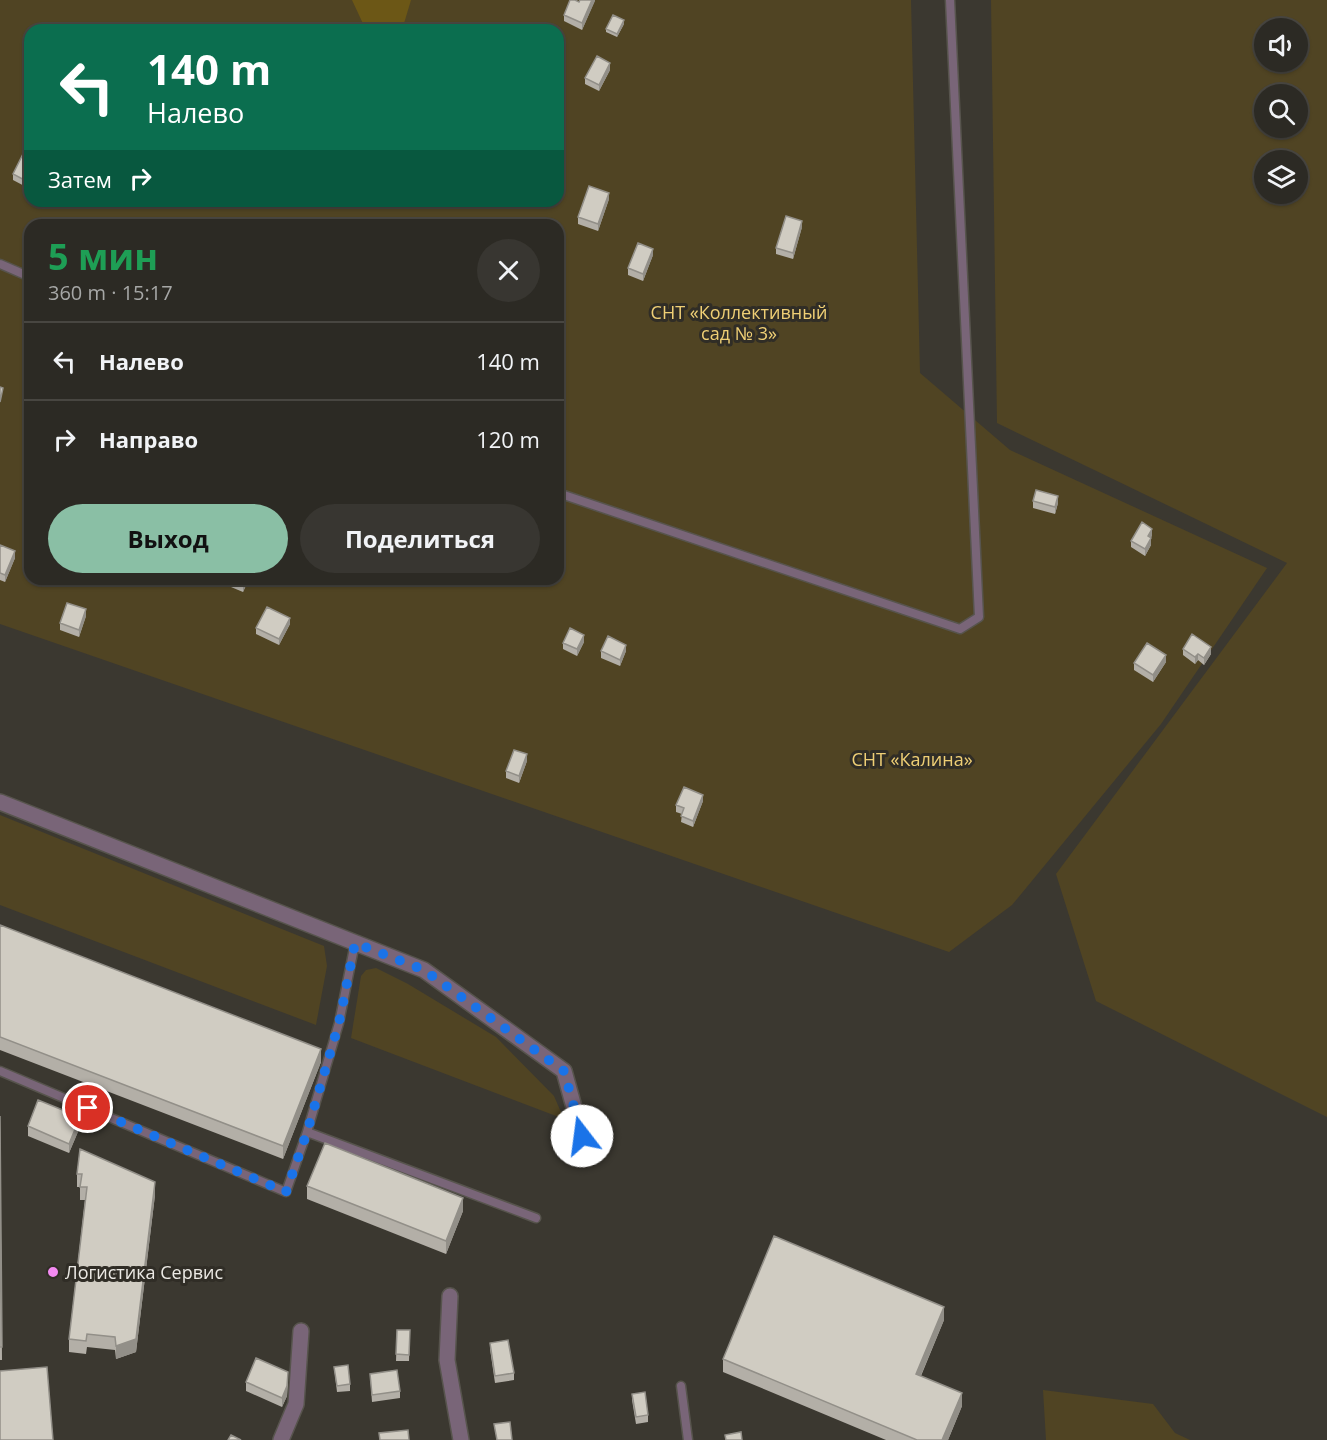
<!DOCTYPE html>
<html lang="ru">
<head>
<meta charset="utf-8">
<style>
  body { margin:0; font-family:"Open Sans",sans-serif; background:#383631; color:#f1f3f6; height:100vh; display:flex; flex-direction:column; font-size:22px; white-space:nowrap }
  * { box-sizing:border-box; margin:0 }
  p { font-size:20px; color:#a6a7a6 }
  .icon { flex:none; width:33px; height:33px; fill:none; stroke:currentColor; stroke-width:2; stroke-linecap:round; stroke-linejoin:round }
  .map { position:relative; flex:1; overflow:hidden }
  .panel { position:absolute; left:24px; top:219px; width:540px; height:366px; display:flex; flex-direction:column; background:#2c2a24; border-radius:18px; box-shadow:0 2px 4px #0004,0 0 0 2px #484641 }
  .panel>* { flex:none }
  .guide { position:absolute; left:24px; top:24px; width:540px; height:183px; border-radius:18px; box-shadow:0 2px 4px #0004,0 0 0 2px #484641; background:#0b6e4f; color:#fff; overflow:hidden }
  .fabs { position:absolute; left:1254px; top:18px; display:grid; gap:12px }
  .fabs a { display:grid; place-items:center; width:54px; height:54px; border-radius:50%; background:#2c2a24; box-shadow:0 2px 4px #0004,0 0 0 2px #484641; font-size:30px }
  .pin { position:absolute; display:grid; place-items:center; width:51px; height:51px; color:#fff; margin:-26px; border:3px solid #fff; border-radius:50%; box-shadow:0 2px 6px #0007 }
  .me { position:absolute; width:66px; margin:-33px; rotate:345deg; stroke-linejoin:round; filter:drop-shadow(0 0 4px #0008) }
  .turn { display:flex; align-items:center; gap:21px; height:126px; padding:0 24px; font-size:27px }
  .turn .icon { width:78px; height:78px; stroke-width:2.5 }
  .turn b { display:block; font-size:42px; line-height:51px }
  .then { display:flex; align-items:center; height:57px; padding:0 24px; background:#0003; gap:12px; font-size:22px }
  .round { display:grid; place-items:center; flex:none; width:63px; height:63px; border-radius:32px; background:#383631 }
  .summary { display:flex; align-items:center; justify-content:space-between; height:102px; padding:0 24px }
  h1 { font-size:36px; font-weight:700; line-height:45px; color:#1e9e55 }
  .action { display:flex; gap:12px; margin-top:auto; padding:12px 24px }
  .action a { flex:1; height:69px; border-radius:36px; background:#8abfa5; color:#111; font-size:24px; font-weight:700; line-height:69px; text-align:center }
  .action a+a { background:#383631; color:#f1f3f6 }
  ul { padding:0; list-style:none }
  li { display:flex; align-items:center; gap:18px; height:78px; padding:0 24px; border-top:2px solid #484641 }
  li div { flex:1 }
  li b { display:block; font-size:22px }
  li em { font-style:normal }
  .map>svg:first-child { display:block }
  .green { fill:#504423; fill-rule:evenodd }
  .water { fill:#6c5716 }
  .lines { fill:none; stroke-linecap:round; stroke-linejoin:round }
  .lane-casing { stroke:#57544d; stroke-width:11 }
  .street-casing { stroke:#57544d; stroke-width:18 }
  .lane { stroke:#796578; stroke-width:8 }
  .street { stroke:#796578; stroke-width:15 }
  .wall { fill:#b3afa7 }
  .shaded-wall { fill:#928f88 }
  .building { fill:#d0ccc2; stroke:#928f88; stroke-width:1.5 }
  .route { stroke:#1a73e8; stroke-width:10; stroke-dasharray:0 18 }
  .poi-dot { fill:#f38af1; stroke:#302d26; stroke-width:2 }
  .labels { text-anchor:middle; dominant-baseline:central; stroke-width:6; stroke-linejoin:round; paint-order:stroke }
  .park-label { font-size:18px; fill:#efcf75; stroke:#302d26 }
  .poi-label { font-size:18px; fill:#eceae5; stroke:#302d26; text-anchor:start }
</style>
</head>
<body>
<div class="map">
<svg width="1327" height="1440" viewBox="0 0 1327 1440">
  <rect width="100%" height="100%" fill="#3b3830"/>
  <!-- green -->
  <path class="green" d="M0 0H911L920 373 1010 450 1267 568 1161 724 1012 905 949 952 0 624ZM30 30H558V201H30ZM30 225H558V579H30Z
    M991 0H1327V1117L1096 1001 1056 874 1287 563 997 423ZM1298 28V62H1264V28ZM1298 94V128H1264V94ZM1298 160V194H1264V160Z
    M0 815 324 946 327 966 316 1025 0 905Z
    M376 968 408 984 496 1037 554 1096 564 1119 351 1038 361 976 366 970Z
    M1043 1390 1153 1404 1175 1433 1190 1440H1046Z"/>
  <!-- water -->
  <path class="water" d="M352 0H411L402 30H366Z"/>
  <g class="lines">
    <defs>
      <path id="lane" d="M0 264 30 277
        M558 493 960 629 979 617 950 0
        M0 1071 286 1192 307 1132 536 1218
        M307 1132 339 1023 355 943
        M681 1386 688 1440"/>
      <path id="street" d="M0 802 424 970 564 1071 582 1136
        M450 1296 447 1360 461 1440
        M281 1440 296 1404 301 1331"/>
    </defs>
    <!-- lane casing -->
    <use href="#lane" class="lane-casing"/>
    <!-- street casing -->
    <use href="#street" class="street-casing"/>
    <!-- lane -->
    <use href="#lane" class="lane"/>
    <!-- street -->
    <use href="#street" class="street"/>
  </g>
  <!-- wall -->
  <path class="wall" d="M595 0 582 30 564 21V15Z
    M624 24 617 37 606 32V29Z
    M610 70 599 91 585 84V78Z
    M30 157V189L13 180V174Z
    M609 199 598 231 578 224V217Z
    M802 227 793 259 776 254V248Z
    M653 255 643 281 628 275V268Z
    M1033 501 1058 503 1055 514 1033 508Z
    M1152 535 1151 538V545L1145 556 1131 547V541Z
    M0 545 15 558 5 582 0 580Z
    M219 579H249L243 592 219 582Z
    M86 616 79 637 60 630V623Z
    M290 624 279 645 256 634V628Z
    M584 642 577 656 563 649V643Z
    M1183 649 1211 654 1204 665 1198 660 1195 664 1183 655Z
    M601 651H626L620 666 601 658Z
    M1166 662 1153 682 1134 670V663Z
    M527 761 519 783 506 778V771Z
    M703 801 693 827 681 822 682 814 676 812V805Z
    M0 925 321 1062 283 1159 0 1050Z
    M0 1116 2 1360H0Z
    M28 1126 80 1127 69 1153 28 1136Z
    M80 1149 155 1195 136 1352 116 1359 115 1350 87 1347 86 1354 69 1352V1339L85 1200H80V1187H77V1174Z
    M307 1186 463 1211 446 1254 307 1199Z
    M944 1320 921 1376 962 1406 948 1440H886L723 1372V1359Z
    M397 1330H410L409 1361H396Z
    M490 1343 514 1373V1380L495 1383 490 1349Z
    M334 1367 350 1384V1391L337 1392Z
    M370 1374 400 1391V1398L372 1402Z
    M246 1382H288L287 1396 282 1407 246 1391Z
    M632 1394 648 1415V1422L636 1424 632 1400Z"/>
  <!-- shaded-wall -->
  <path class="shaded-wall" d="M592 0H595V1L582 30V23Z
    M624 20V24L617 37V34Z
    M610 63V70L599 91V85Z
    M609 193V199L598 231V224Z
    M802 221V227L793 259V253Z
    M653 249V255L643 281V274Z
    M1058 496V503L1055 514V507Z
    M1152 529V535L1148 543V536Z
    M1151 538V545L1145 556V549Z
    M15 551V558L5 582V575Z
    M246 579H249L243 592V586Z
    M86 609V616L79 637V630Z
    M290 618V624L279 645V639Z
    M584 635V642L577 656V649Z
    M626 645V651L620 666V660Z
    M1211 647V654L1204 665V658Z
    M1198 654V660L1195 664V657Z
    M1166 655V662L1153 682V675Z
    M527 754V761L519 783V776Z
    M703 795V801L693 827V821Z
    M321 1049V1062L283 1159V1146Z
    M80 1117V1127L69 1153V1144Z
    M155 1182V1195L136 1352 116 1359V1346Z
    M463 1198V1211L446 1254V1241Z
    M944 1307V1320L916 1387V1374Z
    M288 1372 287 1396 282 1407V1398Z
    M962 1393V1406L948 1440H942Z"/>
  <!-- building -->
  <path class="building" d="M570 0H575L579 2 580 0H592L582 23 564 15Z
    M613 15 624 20 617 34 606 29Z
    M597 56 610 63 599 85 585 78Z
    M23 154 30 157V183L13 174Z
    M589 186 609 193 598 224 578 217Z
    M786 216 802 221 793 253 776 248Z
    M638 243 653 249 643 274 628 268Z
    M0 387 3 388 0 402Z
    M1036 490 1058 496 1055 507 1033 501Z
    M1142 522 1152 529 1148 536 1151 538 1145 549 1131 541Z
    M0 545 15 551 5 575 0 573Z
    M228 579H246L243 586Z
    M67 603 86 609 79 630 60 623Z
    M267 607 290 618 279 639 256 628Z
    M570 628 584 635 577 649 563 643Z
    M1192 634 1211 647 1204 658 1198 654 1195 657 1183 649Z
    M608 636 626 645 620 660 601 651Z
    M1147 643 1166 655 1153 675 1134 663Z
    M514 750 527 754 519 776 506 771Z
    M684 787 703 795 693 821 681 816 684 808 676 805Z
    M0 925 321 1049 283 1146 0 1037Z
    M38 1100 80 1117 69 1144 28 1126Z
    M0 1116 2 1347H0Z
    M325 1143 463 1198 446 1241 307 1186Z
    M80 1149 155 1182 136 1339 116 1346 115 1337 87 1334 86 1341 69 1339 87 1187H80L82 1174H77Z
    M774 1236 944 1307 916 1374 962 1393 942 1440H917L723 1359Z
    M397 1330H410L409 1355 396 1354Z
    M508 1340 514 1373 495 1376 490 1343Z
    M256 1358 288 1372 287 1386 282 1398 246 1382Z
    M348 1365 350 1384 337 1386 334 1367Z
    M47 1367 53 1440H0V1371Z
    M397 1370 400 1391 372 1395 370 1374Z
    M645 1392 648 1415 636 1417 632 1394Z
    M510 1422 512 1440H497L494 1424Z
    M408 1430 409 1440H380L379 1433Z
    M741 1432 742 1440H726L725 1435Z
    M231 1435 241 1440H228Z"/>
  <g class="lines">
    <!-- route -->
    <path class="route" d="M88 1108 286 1192 307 1132 339 1023 355 943 424 970 564 1071 582 1136"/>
  </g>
  <!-- markers -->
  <circle class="poi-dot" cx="53" cy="1272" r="6"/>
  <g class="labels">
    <!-- park labels -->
    <g class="park-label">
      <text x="739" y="312">СНТ «Коллективный<tspan x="739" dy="21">сад № 3»</tspan></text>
      <text x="912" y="759">СНТ «Калина»</text>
    </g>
    <!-- poi labels -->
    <g class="poi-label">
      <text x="65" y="1272">Логистика Сервис</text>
    </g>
  </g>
</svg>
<div class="fabs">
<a><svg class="icon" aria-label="sound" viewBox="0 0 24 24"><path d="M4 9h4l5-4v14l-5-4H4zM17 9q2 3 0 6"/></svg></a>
<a><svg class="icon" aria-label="search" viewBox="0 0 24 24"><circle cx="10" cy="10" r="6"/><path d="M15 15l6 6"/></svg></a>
<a><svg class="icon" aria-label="layers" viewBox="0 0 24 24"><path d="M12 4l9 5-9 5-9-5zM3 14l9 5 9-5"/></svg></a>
</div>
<div class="pin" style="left:88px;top:1108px;background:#d93025"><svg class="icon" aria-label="arrive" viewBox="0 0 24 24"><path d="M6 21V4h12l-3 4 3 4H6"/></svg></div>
<svg class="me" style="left:582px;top:1136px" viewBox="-20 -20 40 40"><circle r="19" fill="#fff"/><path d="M0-13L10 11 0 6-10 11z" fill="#1a73e8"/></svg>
<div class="guide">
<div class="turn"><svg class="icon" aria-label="left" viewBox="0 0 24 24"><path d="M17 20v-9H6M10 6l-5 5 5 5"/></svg><div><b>140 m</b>Налево</div></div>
<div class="then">Затем<svg class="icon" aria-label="right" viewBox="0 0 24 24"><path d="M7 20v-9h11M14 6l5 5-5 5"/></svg></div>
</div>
<section class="panel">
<div class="summary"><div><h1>5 мин</h1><p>360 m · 15:17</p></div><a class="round"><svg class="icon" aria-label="close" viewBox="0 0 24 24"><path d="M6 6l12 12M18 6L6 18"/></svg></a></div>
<ul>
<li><svg class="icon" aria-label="left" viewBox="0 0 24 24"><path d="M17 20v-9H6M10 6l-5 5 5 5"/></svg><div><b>Налево</b></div><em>140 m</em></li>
<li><svg class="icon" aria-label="right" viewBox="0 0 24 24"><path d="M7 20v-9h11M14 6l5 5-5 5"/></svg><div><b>Направо</b></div><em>120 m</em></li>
</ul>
<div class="action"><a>Выход</a><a>Поделиться</a></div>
</section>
</div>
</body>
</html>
